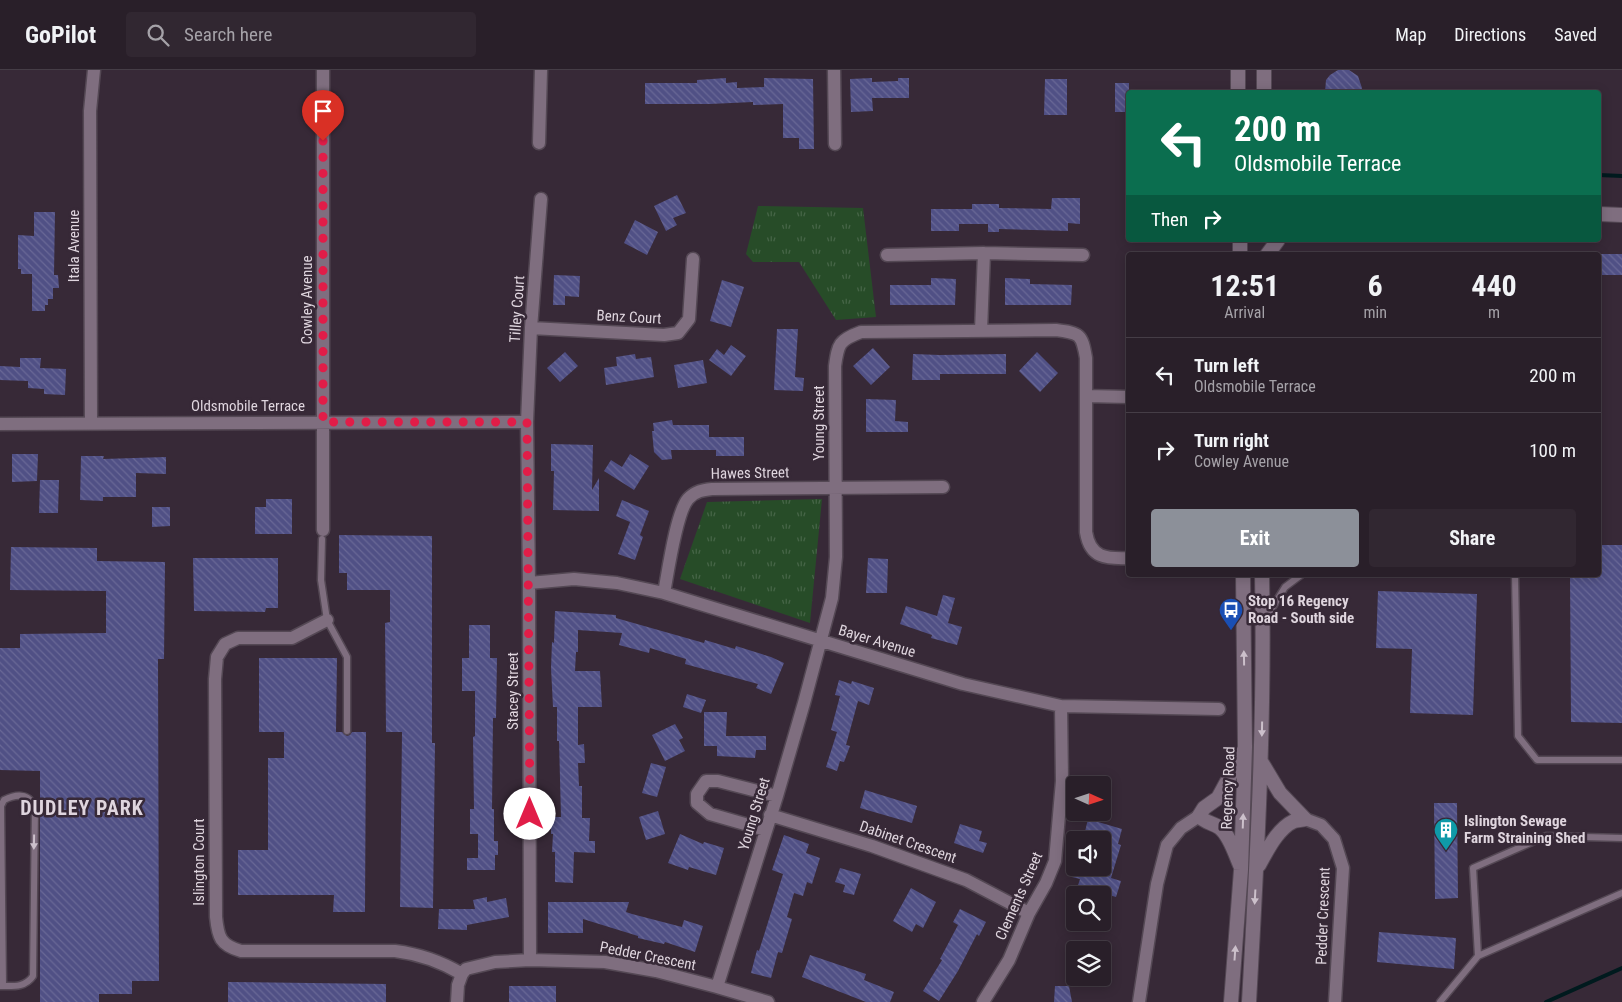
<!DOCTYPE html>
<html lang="en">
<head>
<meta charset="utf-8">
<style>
  body { margin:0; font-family:"Roboto Condensed",sans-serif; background:#312731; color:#f1f3f6; height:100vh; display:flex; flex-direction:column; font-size:19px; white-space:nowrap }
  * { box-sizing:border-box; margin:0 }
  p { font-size:16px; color:#a5a2a8 }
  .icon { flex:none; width:28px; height:28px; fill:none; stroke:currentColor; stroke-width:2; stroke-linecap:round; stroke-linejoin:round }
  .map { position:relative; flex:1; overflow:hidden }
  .details { position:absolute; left:1126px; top:182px; width:475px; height:325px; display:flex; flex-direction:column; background:#291f29; border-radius:5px; box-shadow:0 2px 12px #0003,0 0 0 1px #453d46 }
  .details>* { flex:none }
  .hud { position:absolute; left:1126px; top:20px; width:475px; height:152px; border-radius:5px; box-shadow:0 2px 12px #0003,0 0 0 1px #453d46; background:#0b6e4f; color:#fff; overflow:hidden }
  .needle { width:32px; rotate:93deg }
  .controls { position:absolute; left:1066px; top:706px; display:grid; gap:10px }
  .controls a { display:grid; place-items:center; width:45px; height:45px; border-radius:5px; background:#291f29; box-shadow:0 2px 12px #0003,0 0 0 1px #453d46; font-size:25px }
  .pin { position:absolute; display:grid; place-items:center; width:42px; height:42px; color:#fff; margin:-51px -21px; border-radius:50% 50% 50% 0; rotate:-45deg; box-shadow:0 0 5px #0007 }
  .pin .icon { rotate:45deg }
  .me { position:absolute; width:55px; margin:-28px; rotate:0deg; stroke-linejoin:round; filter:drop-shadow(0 0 4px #0008) }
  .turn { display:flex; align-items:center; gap:18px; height:105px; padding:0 25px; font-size:22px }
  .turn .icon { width:65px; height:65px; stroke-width:2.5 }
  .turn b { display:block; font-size:35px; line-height:42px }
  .then { display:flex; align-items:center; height:48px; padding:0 25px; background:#0003; gap:10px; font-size:19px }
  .eta { display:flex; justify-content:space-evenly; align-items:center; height:85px; text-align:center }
  .eta b { font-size:30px; font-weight:700; line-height:35px }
  .button { display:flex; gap:10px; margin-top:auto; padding:10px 25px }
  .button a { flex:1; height:58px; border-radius:5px; background:#8c9099; color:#fff; font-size:20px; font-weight:700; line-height:58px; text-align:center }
  .button a+a { background:#312731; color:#f1f3f6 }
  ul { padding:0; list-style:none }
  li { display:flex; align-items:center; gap:15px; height:75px; padding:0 25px; border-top:1px solid #453d46 }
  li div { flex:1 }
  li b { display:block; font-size:19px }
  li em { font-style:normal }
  header { display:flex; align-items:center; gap:30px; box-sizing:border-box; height:70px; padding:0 25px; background:#291f29; border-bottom:1px solid #453d46 }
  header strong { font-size:24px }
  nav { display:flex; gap:28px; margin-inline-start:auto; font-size:18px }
  .search { width:350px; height:45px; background:#312731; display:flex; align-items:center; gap:12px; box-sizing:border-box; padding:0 18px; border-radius:5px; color:#a5a2a8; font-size:19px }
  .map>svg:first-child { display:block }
  .park { fill:url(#park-tufts) }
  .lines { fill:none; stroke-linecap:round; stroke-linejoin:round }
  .stream { stroke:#001a1e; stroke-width:4 }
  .building { fill:url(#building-back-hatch) }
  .service-casing { stroke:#544854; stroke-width:9 }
  .minor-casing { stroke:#544854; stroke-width:15 }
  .tertiary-casing { stroke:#544854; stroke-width:16 }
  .secondary-casing { stroke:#544854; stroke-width:16 }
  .service { stroke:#7f6e7f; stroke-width:6 }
  .minor { stroke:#7f6e7f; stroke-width:12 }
  .tertiary { stroke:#7f6e7f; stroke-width:14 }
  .secondary { stroke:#7f6e7f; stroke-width:14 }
  .oneway { fill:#ccc0cb }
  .route { stroke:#e11d48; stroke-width:9; stroke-dasharray:0 16.2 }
  .labels { text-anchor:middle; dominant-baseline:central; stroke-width:5; stroke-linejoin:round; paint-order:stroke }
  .street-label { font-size:15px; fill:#dfd5de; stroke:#372937 }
  .poi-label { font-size:15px; font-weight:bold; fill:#dfd5de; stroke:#372937; text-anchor:start }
  .district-label { font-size:20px; font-weight:bold; letter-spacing:1px; fill:#dfd5de; stroke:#372937 }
</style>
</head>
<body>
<header>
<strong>GoPilot</strong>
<div class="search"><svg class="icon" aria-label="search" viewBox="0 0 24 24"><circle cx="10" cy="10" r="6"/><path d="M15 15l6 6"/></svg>Search here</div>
<nav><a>Map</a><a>Directions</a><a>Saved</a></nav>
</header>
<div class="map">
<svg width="1622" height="932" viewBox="0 0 1622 932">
  <defs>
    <pattern id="park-tufts" width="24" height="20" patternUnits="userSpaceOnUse" patternTransform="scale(1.25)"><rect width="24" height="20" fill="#274c28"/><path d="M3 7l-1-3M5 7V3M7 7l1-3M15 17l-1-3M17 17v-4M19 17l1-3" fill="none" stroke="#466547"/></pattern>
    <pattern id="building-back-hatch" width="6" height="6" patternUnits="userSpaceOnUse" patternTransform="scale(1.25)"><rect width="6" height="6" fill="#505085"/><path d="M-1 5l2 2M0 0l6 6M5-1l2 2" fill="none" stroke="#696896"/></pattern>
  </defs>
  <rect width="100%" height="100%" fill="#372937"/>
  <!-- park -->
  <path class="park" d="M758 136 863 138 876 247 836 250 799 192H753L746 184Z
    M822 429 810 553 680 509 707 432Z"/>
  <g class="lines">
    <!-- stream -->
    <path class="stream" d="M1599 105 1622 106
      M1546 932 1622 898"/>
  </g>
  <!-- building -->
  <path class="building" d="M1338 0H1349L1358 6 1362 18 1361 22H1325L1326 10 1330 5Z
    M726 8V13L737 12V18L764 17V8L813 9 814 79H799V68H783V34L753 35V32L710 34H645V13H697V10Z
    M872 8V12L898 11V8H909V28H872L873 41 851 42 850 9Z
    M1045 9H1067V45H1044Z
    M1115 13H1129V42H1115Z
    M677 125 686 143 673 148 677 155 666 161 654 136Z
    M1052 128H1080V154L1068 153V161L999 159V162H988V154H959V161H931V139H972V134H999V138L1051 139Z
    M34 142H55L54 205H58L59 218H53V229H48V235H45V241H32V204H21V199H18V165L34 166Z
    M635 150 658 162 647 185 624 173Z
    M1599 184H1622V205H1599Z
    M554 205 580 206 579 227 565 226V235H553Z
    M931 208 956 209 955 235H890V215H931Z
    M1005 208 1030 209V214L1072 215 1071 235H1005Z
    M722 210 744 217 731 257 710 251Z
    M777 259H798L795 307 804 308 803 321 774 320Z
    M731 275 746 286 731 306 709 290 717 279 724 285Z
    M873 278 890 297 871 315 853 296Z
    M565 282 578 296 560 312 547 298Z
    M1037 282 1058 303 1040 322 1019 301Z
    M635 284 636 289 651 287 654 307 606 315 604 298 617 296 616 287Z
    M913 284 940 285 1006 284V304H940V310H912Z
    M20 288H41L40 298 66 299 65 325 44 324V319L28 318V311L0 310V296L20 297Z
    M703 290 707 313 678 318 674 295Z
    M866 329 896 330 895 351 908 352V362H866Z
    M672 350 673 355H709V367H744V386H716V380H671L672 389 662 390 654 382 652 361H654L653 353Z
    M551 374 593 375 592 420 599 408V441L553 440 554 401H551Z
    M12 384H38L37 411 12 412Z
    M630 384 649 396 634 420 604 401 611 390 622 397Z
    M81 386H104L103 389 166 387V404L136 403V427H103V431L80 430Z
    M40 410H59L58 443H39Z
    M266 429H292V464H255V437H266Z
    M622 430 649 441 640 465 643 467 635 490 618 484 630 452 616 446Z
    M152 437H170V456L152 457Z
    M339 465 432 466V673H435L433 838 400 837 402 662H386L385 553 390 552V520H347V503H339Z
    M1599 475H1622V653L1571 652 1570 505H1599Z
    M11 477 97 478V491L165 492 164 589H158L159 911H132V924H99V932H40V701L0 700V578H20V564L106 563V521L10 520Z
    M193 488H278V538H266L265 542 194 541Z
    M868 488 888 489 887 523H866Z
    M1378 521 1477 524 1473 645 1410 643 1412 579 1376 578Z
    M943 525 955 528 948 553 962 557 957 575 931 568 932 565 900 554 906 536 937 546Z
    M555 541 616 545V548L704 573 705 570 735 579 736 576 771 587 784 593 771 624 756 618 758 614 685 594 686 589 650 578 649 583 619 575 622 563 578 560V582H576L575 601H600L602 637H578V675L584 674 585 693H578L579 716H582V748H590L589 771H595V783L574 782 573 813 555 812V782H552L553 764H551V747H561L559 671H557V637H553L551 598 552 572 554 573Z
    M469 555H490V588H497L496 648H493L492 739H494V771H498V785H495V800H467V788H478V764H470V739H474L473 667 475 666V621H462V588H469Z
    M259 588H337L336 662H342L347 666 350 665 352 662H366L365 842H333L334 825H238V780H268V688H284V662H259Z
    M839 610 851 614 852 611 874 618 869 635 858 631 846 675 850 676 844 692 840 691 837 701 826 697 837 662 831 660 840 626 835 625Z
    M687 624 706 630 701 643 683 637Z
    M704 642H727L726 666H766V680H756L755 688 717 686V676H704Z
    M675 654 683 668 679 670 685 681 665 691 652 665Z
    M651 693 666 697 657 727 642 723Z
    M865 720 917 736 912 753 860 738Z
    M1434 733H1457L1458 828 1435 829Z
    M658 741 665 764 646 770 639 747Z
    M1088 749 1122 759 1118 774 1121 775 1111 808 1121 811 1116 827 1109 825H1075L1080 809 1072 807 1075 798H1102V770H1083Z
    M960 754 982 761 979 771 987 773 983 783 954 773Z
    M680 764 703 774 704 772 724 778 716 805 689 797 688 800 668 793Z
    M784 765 809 774 806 783 820 788 812 814 807 812 803 826 794 823 787 847 792 849 782 883 778 882 771 908 751 903 757 880 759 881 783 804 772 800Z
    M840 798 861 804 854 825 843 822 845 815 835 812Z
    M911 818 936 832 923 858 916 854 912 862 893 851Z
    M487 827V832L506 828 509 847 467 855V860L438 859 439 839H475L473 830Z
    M548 832H629L626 842 632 844 682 857 684 850 703 856 695 882 665 872 664 874 638 868V866L583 849V863H548Z
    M960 839 986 852 979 866 977 864 958 901 939 931 923 921 942 890 940 889 958 855 953 852Z
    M1379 862 1456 868 1454 899 1377 892Z
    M810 885 866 904 864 910 894 922 890 932H866L802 907Z
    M228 912 386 914V932H228Z
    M509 916H556V932H509Z
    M1055 916H1069L1072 932H1054Z"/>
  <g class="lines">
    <defs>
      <path id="service" d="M322 469 321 510 327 550 347 587V661
        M1515 505 1518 666 1537 690H1622
        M1266 548 1285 517 1301 505
        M1478 886 1473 798 1546 766 1622 768
        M0 916C12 916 25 918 33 906L35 736C28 723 16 724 4 730L1 736 3 916
        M1440 932 1478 886 1622 823"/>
      <path id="minor" d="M323 0V460
        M834 0 835 74
        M539 73 541 0
        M887 185 984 183 1083 185
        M531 258 664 265 678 263 689 249 693 189
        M981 261 984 183
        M1087 326 1129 327
        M91 352 90 41 94 0
        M0 354 527 352
        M529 513 574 509 617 513 664 523 963 614 1061 636 1219 639
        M664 523C668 502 676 443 688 429 695 421 703 420 712 419L943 417
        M327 550 292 568H238L225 574 217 587 215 609 216 847C218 867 220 875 241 881H395C420 884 440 891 462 904
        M770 745 872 776 966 810 1029 843
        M1305 749 1321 755 1334 769 1343 798 1335 932
        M766 760 710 744 697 733V724L706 711H718L777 726
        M530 890 529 513 527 352 531 258 541 129
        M717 917 777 726 804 633 832 528 836 487 835 296C838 274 839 270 861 262L1056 260C1080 263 1082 264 1086 288V462C1090 488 1106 489 1129 488
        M457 932 458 915 462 904 466 899 495 892 530 890 605 892 656 901 717 917 768 932
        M983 932 1009 890 1029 843 1046 813 1055 791 1062 711 1061 636
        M1139 932 1157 814 1167 775 1181 758 1199 746"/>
      <path id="tertiary" d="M1599 144 1622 145"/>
      <path id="secondary" d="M1238 0V22
        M1264 0V22
        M1240 170V185
        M1267 185 1278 170
        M1262 693 1280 723 1305 749
        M1240 795C1235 784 1230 766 1220 758 1214 753 1205 753 1199 746L1204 738 1218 728 1244 680
        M1259 795C1267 781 1277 759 1294 751 1297 750 1302 750 1305 749
        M1231 932 1241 800 1245 677 1243 505
        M1249 932C1257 790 1265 647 1262 505"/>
    </defs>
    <!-- service casing -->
    <use href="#service" class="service-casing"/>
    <!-- minor casing -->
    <use href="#minor" class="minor-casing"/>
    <!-- tertiary casing -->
    <use href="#tertiary" class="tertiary-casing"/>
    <!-- secondary casing -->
    <use href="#secondary" class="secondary-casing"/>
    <!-- service -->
    <use href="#service" class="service"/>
    <!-- minor -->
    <use href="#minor" class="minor"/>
    <!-- tertiary -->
    <use href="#tertiary" class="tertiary"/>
    <!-- secondary -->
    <use href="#secondary" class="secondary"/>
  </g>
  <!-- one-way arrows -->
  <defs><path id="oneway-solid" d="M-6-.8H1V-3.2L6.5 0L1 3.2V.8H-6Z" transform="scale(1.25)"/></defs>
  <g class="oneway">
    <use href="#oneway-solid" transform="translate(1244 588) rotate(-91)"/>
    <use href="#oneway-solid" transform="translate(1262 659) rotate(91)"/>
    <use href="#oneway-solid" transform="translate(1243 751) rotate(-88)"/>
    <use href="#oneway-solid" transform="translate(34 772) rotate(91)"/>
    <use href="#oneway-solid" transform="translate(1255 827) rotate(93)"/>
    <use href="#oneway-solid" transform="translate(1235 883) rotate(-86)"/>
  </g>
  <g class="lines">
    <!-- route -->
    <path class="route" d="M323 71V352H527L530 744"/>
  </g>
  <!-- icons -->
  <defs>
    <symbol id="bus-pin" viewBox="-11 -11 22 30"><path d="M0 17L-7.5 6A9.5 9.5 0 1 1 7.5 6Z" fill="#1a4fb4" stroke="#372937"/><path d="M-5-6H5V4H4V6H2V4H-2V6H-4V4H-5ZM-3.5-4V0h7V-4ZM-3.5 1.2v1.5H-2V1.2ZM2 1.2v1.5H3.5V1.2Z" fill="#fff"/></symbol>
    <symbol id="building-pin" viewBox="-11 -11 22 30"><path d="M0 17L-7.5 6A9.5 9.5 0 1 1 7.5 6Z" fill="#0f9aa8" stroke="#372937"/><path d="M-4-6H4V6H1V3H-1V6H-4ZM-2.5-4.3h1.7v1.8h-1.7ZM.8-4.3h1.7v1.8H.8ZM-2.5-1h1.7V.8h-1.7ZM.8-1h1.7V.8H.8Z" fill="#fff"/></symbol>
  </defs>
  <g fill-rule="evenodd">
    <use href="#bus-pin" x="1217" y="526" width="28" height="38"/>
    <use href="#building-pin" x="1432" y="746" width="28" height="38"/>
  </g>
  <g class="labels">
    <!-- street labels -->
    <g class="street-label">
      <text transform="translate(74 176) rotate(-90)">Itala Avenue</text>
      <text transform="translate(307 230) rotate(-90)">Cowley Avenue</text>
      <text transform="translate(517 239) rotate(-86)">Tilley Court</text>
      <text transform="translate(629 247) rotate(3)">Benz Court</text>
      <text x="248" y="336">Oldsmobile Terrace</text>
      <text transform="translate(819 353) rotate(-90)">Young Street</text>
      <text transform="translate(750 403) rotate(-1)">Hawes Street</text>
      <text transform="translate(877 571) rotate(17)">Bayer Avenue</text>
      <text transform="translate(513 621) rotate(-90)">Stacey Street</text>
      <text transform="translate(1228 718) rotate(-88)">Regency Road</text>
      <text transform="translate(754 744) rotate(-73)">Young Street</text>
      <text transform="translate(908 772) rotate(19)">Dabinet Crescent</text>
      <text transform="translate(199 792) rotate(-90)">Islington Court</text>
      <text transform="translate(1019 826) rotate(-66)">Clements Street</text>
      <text transform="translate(1323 846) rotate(-88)">Pedder Crescent</text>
      <text transform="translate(648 886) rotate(11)">Pedder Crescent</text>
    </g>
    <!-- poi labels -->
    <g class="poi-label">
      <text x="1248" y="531">Stop 16 Regency<tspan x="1248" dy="17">Road - South side</tspan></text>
      <text x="1464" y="751">Islington Sewage<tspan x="1464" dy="17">Farm Straining Shed</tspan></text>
    </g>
    <!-- district labels -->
    <g class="district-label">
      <text x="82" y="738">DUDLEY PARK</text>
    </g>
  </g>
</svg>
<div class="controls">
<a><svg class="needle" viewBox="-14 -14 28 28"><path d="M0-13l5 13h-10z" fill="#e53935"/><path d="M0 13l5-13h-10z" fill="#a5a2a8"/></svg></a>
<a><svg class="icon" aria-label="sound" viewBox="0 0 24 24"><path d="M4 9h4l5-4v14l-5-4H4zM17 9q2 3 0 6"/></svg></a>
<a><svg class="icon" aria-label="search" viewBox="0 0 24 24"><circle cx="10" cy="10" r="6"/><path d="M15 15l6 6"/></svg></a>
<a><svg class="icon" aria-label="layers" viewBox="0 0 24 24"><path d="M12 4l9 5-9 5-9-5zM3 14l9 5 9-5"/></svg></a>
</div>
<div class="pin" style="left:323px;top:71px;background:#d93025"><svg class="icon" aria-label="arrive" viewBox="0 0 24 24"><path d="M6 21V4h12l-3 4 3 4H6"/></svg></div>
<svg class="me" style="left:530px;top:744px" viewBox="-20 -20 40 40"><circle r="19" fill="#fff"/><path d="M0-13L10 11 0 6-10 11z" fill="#e11d48"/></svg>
<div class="hud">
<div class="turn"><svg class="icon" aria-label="left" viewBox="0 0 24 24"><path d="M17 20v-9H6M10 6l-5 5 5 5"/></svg><div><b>200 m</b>Oldsmobile Terrace</div></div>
<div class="then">Then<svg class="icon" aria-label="right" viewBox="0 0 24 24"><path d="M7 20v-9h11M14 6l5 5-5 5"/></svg></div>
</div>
<section class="details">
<div class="eta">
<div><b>12:51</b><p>Arrival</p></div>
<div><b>6</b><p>min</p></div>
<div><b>440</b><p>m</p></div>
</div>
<ul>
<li><svg class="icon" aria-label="left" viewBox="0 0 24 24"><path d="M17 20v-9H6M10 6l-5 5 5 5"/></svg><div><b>Turn left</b><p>Oldsmobile Terrace</p></div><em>200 m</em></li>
<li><svg class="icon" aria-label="right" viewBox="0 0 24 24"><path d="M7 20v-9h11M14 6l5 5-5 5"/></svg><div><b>Turn right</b><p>Cowley Avenue</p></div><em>100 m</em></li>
</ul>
<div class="button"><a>Exit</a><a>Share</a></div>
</section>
</div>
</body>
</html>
